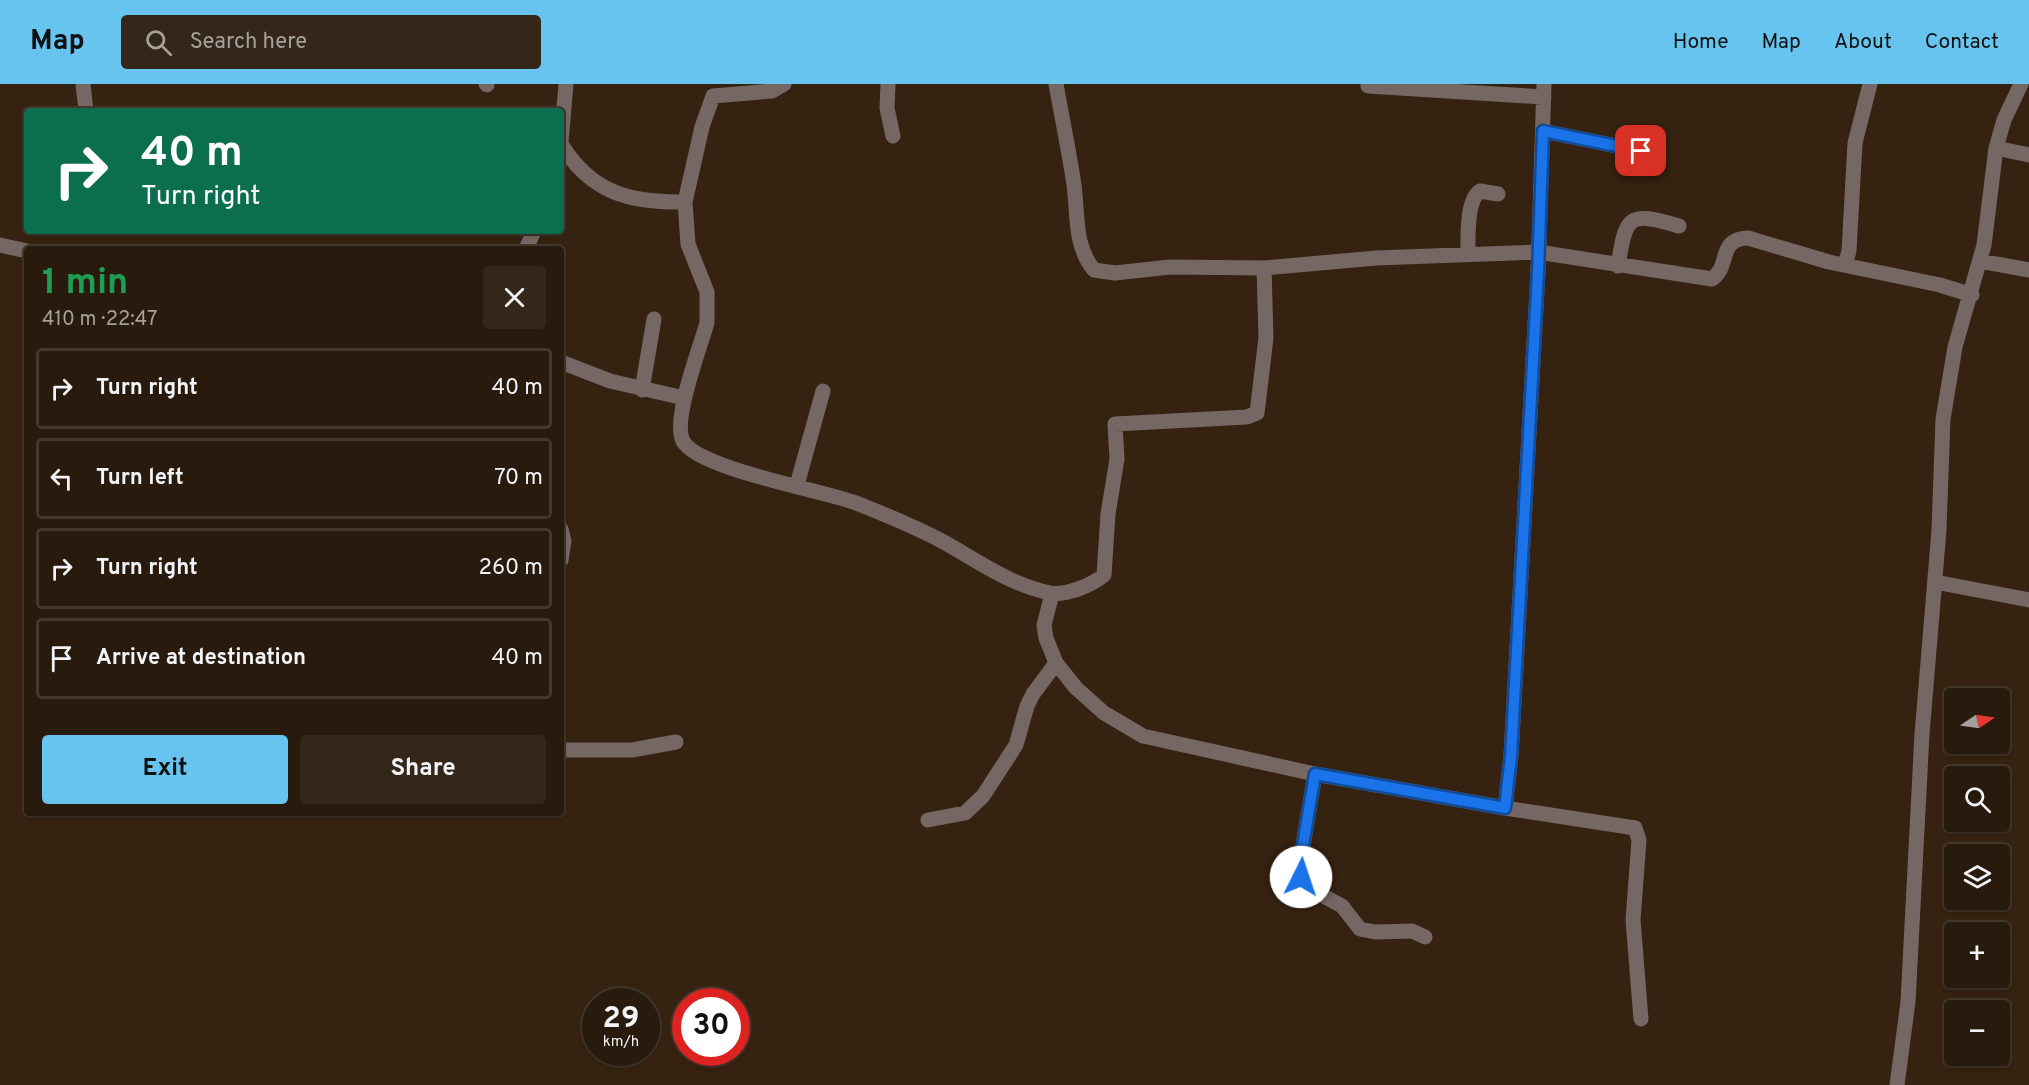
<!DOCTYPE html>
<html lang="en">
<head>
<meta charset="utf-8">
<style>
  body { margin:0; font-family:Overpass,sans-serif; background:#34271a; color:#f1f3f6; height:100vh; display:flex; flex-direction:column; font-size:22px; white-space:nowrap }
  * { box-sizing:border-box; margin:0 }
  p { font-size:20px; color:#a5a19d }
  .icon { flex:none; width:33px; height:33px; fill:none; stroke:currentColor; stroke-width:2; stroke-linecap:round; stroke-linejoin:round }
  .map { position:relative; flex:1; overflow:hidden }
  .sheet { position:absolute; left:24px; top:162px; width:540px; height:570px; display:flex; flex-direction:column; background:#281a0c; border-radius:6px; box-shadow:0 2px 4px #0004,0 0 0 2px #44382d }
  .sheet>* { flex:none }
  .hud { position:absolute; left:24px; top:24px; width:540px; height:126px; border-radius:6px; box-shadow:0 2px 4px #0004,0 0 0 2px #44382d; background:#0b6e4f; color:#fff; overflow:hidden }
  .needle { width:39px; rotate:77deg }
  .fabs { position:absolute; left:1944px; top:604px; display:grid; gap:12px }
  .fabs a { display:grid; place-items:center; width:66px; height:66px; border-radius:6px; background:#281a0c; box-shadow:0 2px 4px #0004,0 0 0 2px #44382d; font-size:30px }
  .speed { position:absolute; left:582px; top:904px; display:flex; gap:12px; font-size:30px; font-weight:700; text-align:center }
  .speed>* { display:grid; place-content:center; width:78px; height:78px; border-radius:50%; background:#281a0c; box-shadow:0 2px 4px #0004,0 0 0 2px #44382d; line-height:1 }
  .speed small { font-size:15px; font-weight:400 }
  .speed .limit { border:9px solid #d22; background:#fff; color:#111 }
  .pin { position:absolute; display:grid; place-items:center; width:51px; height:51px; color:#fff; margin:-26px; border-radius:12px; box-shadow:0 3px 9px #0006 }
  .me { position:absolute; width:66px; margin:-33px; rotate:4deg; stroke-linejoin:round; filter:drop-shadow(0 0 4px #0008) }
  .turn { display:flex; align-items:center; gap:21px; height:126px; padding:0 18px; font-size:27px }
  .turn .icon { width:78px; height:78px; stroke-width:2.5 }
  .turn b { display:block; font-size:42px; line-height:51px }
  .round { display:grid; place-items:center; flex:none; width:63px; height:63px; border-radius:6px; background:#34271a }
  .headline { display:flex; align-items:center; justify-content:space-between; height:102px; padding:0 18px }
  h1 { font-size:36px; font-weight:700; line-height:45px; color:#1e9e55 }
  .button { display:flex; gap:12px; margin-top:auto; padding:12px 18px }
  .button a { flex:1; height:69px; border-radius:6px; background:#67c4ef; color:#111; font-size:24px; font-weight:700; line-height:69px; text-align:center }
  .button a+a { background:#34271a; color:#f1f3f6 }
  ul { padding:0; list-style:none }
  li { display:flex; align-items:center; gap:18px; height:81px; margin:0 12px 9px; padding:0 6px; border:3px solid #44382d; border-radius:6px }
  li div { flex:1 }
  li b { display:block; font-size:22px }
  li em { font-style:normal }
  header { display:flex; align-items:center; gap:36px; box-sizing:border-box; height:84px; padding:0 30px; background:#67c4ef; color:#111 }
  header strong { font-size:28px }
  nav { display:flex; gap:33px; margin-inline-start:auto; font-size:21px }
  .search { width:420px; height:54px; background:#34271a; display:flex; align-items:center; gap:15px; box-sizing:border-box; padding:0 21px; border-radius:6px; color:#a5a19d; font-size:22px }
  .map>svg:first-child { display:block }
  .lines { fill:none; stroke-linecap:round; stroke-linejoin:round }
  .minor { stroke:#766765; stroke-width:15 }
  .route-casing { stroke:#114b97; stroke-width:15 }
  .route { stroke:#1a73e8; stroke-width:10 }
</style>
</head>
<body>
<header>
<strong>Map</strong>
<div class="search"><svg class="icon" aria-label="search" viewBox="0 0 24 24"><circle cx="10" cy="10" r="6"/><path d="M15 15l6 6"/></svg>Search here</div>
<nav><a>Home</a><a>Map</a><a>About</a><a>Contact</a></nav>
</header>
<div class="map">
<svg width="2029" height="1001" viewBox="0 0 2029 1001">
  <rect width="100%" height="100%" fill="#362210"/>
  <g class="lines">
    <!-- minor -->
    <path class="minor" d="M83 0 86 27
      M486 0 487 1
      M784 0 772 7 713 12 702 43 685 118 688 160 707 208V239C700 264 672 336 683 357 698 385 822 406 856 419 884 430 913 442 940 456 975 475 1010 501 1050 509 1066 512 1092 501 1104 491L1108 430 1117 375 1115 340 1247 333 1257 329 1266 254 1264 184
      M888 0 887 24 893 52
      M1056 0C1062 34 1069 67 1074 101 1078 131 1074 162 1094 186L1115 189 1170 183 1264 184 1376 174 1538 168 1712 195C1731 182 1717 155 1748 154L1829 178 1940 201 1972 211
      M1368 2 1544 13
      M1543 47 1641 67
      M561 58 566 0
      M561 60C591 109 630 119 685 118
      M1996 64 2029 71
      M0 161 27 167
      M526 165 534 147
      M1468 171C1468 155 1466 116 1480 107L1498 110
      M1980 177 2029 186
      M1845 181 1849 167 1855 59 1870 0
      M1618 182C1626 131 1628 127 1679 142
      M561 278 610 297 684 314
      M642 306 654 235
      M797 401 823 307
      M561 445 564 457 561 476
      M1935 498 2029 516
      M1052 510 1044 541 1046 554 1056 579 1076 604 1104 629 1143 652 1315 690 1505 724 1635 744 1639 756 1633 836 1641 935
      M561 666H632L676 658
      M1315 690 1299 785 1305 802 1342 822 1360 845 1375 848 1412 847 1425 853
      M1505 724 1511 672 1538 188 1544 0
      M928 736 965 729 983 712 1016 661 1027 622 1033 610 1056 579
      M1897 1001 1908 918 1922 650 1939 446 1943 335 1955 263 1984 161 1996 64 2004 36 2021 0"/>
  </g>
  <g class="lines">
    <defs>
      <path id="route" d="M1301 793 1299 785 1315 690 1505 724 1511 672 1538 188 1543 47 1641 67"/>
    </defs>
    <!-- route casing -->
    <use href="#route" class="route-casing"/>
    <!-- route -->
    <use href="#route" class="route"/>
  </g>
</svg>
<div class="fabs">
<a><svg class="needle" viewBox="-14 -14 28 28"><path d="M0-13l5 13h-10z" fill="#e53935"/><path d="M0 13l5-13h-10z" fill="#a5a19d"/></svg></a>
<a><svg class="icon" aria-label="search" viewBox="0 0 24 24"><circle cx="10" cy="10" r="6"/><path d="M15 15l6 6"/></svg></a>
<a><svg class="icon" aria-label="layers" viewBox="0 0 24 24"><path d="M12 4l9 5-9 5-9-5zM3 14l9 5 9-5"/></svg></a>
<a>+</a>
<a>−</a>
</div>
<div class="speed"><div>29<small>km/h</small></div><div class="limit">30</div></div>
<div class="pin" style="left:1641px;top:67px;background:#d93025"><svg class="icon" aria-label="arrive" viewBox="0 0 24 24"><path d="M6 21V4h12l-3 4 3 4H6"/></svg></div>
<svg class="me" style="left:1301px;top:793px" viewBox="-20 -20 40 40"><circle r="19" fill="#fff"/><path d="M0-13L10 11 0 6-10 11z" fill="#1a73e8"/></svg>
<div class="hud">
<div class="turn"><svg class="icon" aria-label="right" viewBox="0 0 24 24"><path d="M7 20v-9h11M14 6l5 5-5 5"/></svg><div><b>40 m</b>Turn right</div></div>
</div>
<section class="sheet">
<div class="headline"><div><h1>1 min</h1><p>410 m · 22:47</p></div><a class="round"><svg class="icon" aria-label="close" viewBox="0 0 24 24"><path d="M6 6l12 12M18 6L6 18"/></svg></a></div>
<ul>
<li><svg class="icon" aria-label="right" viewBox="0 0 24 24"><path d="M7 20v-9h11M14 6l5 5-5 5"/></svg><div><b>Turn right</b></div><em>40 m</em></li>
<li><svg class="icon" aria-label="left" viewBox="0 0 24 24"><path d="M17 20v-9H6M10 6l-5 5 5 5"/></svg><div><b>Turn left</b></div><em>70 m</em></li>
<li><svg class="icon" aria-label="right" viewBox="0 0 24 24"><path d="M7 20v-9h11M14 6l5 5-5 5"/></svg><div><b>Turn right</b></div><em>260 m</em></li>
<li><svg class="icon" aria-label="arrive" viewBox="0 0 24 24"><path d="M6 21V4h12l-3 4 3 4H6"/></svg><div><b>Arrive at destination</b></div><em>40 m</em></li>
</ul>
<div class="button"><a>Exit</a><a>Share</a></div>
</section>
</div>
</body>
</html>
